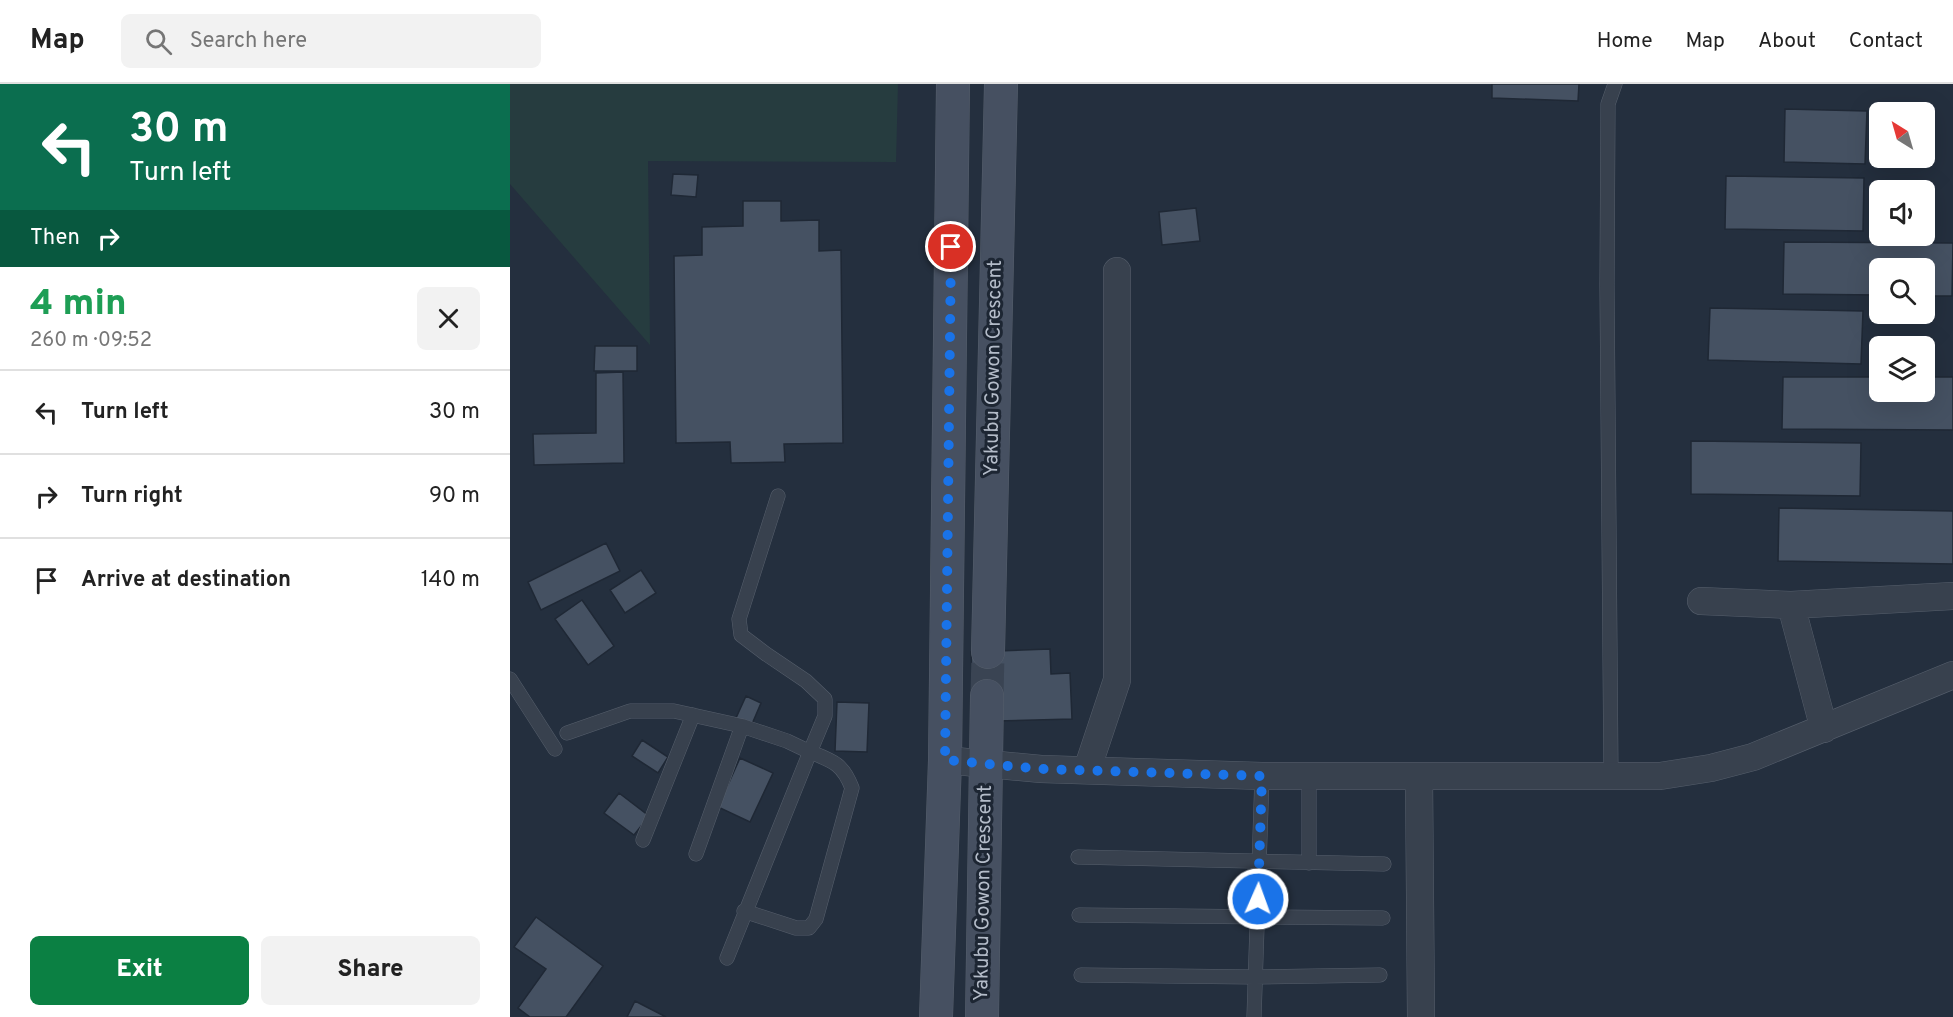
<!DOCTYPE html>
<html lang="en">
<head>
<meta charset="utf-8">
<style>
  body { margin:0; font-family:Overpass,sans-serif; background:#f2f2f2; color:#222; height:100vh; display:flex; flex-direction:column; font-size:22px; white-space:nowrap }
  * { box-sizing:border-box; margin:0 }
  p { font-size:20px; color:#767676 }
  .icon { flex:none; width:33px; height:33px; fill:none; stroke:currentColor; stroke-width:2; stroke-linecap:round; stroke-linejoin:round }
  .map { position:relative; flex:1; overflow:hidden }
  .panel { display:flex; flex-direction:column; background:#fff; width:510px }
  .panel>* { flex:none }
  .banner { background:#0b6e4f; color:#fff; overflow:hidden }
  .needle { width:39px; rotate:323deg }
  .controls { position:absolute; left:1359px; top:18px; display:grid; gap:12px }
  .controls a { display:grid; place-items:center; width:66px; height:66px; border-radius:9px; background:#fff; box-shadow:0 6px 24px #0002; font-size:30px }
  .pin { position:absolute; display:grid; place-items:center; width:51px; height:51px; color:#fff; margin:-26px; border:3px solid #fff; border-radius:50%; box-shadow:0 2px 6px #0007 }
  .me { position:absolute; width:66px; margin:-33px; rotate:2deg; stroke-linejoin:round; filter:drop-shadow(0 0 4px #0008) }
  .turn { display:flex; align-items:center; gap:21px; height:126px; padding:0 30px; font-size:27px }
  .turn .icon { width:78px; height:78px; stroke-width:2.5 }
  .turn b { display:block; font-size:42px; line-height:51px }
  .then { display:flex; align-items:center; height:57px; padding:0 30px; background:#0003; gap:12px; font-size:22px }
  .round { display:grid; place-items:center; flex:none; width:63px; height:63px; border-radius:9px; background:#f2f2f2 }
  .headline { display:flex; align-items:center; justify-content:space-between; height:102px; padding:0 30px }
  h1 { font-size:36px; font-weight:800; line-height:45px; color:#1e9e55 }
  .cta { display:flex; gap:12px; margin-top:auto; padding:12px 30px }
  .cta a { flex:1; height:69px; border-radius:9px; background:#0b8043; color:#fff; font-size:24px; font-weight:800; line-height:69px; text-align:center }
  .cta a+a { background:#f2f2f2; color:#222 }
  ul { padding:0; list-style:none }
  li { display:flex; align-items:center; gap:18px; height:84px; padding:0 30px; border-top:2px solid #e0e0e0 }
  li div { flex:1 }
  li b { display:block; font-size:22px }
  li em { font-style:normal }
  header { display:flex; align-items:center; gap:36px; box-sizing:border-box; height:84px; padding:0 30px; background:#fff; border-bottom:2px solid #e0e0e0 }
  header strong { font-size:28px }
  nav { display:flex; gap:33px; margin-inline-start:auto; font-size:21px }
  .search { width:420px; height:54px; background:#f2f2f2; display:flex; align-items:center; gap:15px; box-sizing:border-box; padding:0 21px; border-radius:9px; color:#767676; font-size:22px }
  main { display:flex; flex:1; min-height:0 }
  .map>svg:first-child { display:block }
  .green { fill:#263c3f }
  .building { fill:#455162; stroke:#1f2835; stroke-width:1.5 }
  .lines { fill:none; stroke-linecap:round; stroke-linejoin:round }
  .secondary-tunnel { stroke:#3a4453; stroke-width:33; stroke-dasharray:33 16; stroke-linecap:butt }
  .lane-casing { stroke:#565f6c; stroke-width:15 }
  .street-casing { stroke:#565f6c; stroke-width:28 }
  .secondary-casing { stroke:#565f6c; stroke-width:34 }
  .lane { stroke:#38414e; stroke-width:14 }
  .street { stroke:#38414e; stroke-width:27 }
  .secondary { stroke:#465061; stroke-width:33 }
  .route { stroke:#1a73e8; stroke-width:10; stroke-dasharray:0 18 }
  .labels { text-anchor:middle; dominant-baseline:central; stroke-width:6; stroke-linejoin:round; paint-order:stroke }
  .street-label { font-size:20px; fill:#b4bcc9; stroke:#1d2633 }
</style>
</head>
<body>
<header>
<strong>Map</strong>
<div class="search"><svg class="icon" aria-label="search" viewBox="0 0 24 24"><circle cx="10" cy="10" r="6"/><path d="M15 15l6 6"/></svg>Search here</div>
<nav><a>Home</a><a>Map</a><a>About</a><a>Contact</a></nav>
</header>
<main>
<section class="panel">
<div class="banner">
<div class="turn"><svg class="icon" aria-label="left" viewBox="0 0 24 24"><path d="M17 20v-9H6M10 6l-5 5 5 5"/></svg><div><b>30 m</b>Turn left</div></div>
<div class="then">Then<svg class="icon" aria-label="right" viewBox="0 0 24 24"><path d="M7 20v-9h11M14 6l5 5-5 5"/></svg></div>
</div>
<div class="headline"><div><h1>4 min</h1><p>260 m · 09:52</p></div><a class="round"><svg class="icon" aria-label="close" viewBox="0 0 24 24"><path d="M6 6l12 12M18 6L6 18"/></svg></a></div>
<ul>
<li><svg class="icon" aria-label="left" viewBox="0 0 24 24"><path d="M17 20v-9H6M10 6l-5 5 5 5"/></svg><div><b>Turn left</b></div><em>30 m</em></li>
<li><svg class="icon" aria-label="right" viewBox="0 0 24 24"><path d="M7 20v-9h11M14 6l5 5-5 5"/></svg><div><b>Turn right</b></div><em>90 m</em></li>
<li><svg class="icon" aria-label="arrive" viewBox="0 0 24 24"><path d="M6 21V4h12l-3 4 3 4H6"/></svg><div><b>Arrive at destination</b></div><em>140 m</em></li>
</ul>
<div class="cta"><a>Exit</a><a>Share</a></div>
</section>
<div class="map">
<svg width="1443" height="933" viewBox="0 0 1443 933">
  <rect width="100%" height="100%" fill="#242f3e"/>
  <!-- green -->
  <path class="green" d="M0 0H388L386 78 138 77 140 261 0 100Z"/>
  <!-- building -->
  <path class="building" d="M982 0H1069L1068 17 982 14Z
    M1275 25 1357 27 1355 80 1274 78Z
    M163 90 188 91 186 113 161 111Z
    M1216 92 1354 94 1353 147 1215 145Z
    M233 117H271V137L309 136V167L331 166 333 359 274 360 275 378 221 379 220 358 166 359 164 172 192 171V143L233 142Z
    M686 124 690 157 652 161 649 128Z
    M1274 158 1443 159 1442 212H1414V184H1370V211L1273 210Z
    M1200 224 1353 227 1351 280 1198 276Z
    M85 262H127V287H84Z
    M113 288 114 379 24 381 23 350 86 349V289Z
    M1273 293H1370V308H1414V293H1443V346L1272 345Z
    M1181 357 1351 359 1350 412 1181 410Z
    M1269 424 1443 427V480L1268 477Z
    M96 459 110 487 31 526 18 498Z
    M131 486 146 509 115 529 100 506Z
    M72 516 104 562 78 581 45 535Z
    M540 565 541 590 560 589 562 635 485 637 463 613 461 568Z
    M236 612 251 619 242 640 226 634Z
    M327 618 359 619 357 668 325 667Z
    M132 656 158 673 148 689 122 672Z
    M230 674 263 689 240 738 208 723Z
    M109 709 139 732 124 751 94 729Z
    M26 833 93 882 56 933H20L8 924 36 885 4 863Z
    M125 917 156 933H117Z"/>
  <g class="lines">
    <!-- secondary-tunnel -->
    <path class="secondary-tunnel" d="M477 612 478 568"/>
    <defs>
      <path id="lane" d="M0 595 45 665
        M57 649 120 627H164L232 642 277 657 300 668 217 874
        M799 692V779
        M1101 692 1097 202 1098 20 1105 0
        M133 756 183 631
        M186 770 232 642
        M568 773 874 780
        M234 827 286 844H299L306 835 342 704C333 680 323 677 300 668L315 632V615L296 597 256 570 231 551 229 535 268 412
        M569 831 873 834
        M571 891 745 893 870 891
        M744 933 752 692"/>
      <path id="street" d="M1191 517 1281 521 1314 645
        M1281 521 1443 512
        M435 676 531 685 752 692H1150L1201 684 1243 673 1443 591
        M577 686 607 596V187
        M909 692 911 933"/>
      <path id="secondary" d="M478 568 491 0
        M426 933 435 676 443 0
        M472 933 477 612"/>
    </defs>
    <!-- lane casing -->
    <use href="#lane" class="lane-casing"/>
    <!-- street casing -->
    <use href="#street" class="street-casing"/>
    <!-- secondary casing -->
    <use href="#secondary" class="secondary-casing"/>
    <!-- lane -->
    <use href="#lane" class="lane"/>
    <!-- street -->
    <use href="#street" class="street"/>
    <!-- secondary -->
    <use href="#secondary" class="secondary"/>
  </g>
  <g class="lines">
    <!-- route -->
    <path class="route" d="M441 163 435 676 531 685 752 692 748 815"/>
  </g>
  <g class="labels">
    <!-- street labels -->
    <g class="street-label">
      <text transform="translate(484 284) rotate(-89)">Yakubu Gowon Crescent</text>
      <text transform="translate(474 809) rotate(-89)">Yakubu Gowon Crescent</text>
    </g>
  </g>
</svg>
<div class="controls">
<a><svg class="needle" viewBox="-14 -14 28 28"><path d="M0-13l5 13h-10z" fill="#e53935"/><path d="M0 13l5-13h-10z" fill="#767676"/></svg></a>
<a><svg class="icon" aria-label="sound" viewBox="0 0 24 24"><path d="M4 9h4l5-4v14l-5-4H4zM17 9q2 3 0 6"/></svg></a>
<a><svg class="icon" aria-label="search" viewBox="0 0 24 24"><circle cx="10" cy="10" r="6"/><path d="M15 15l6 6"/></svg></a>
<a><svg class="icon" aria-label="layers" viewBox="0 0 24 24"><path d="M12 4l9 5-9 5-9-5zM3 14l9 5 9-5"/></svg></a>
</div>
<div class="pin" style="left:441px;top:163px;background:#d93025"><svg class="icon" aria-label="arrive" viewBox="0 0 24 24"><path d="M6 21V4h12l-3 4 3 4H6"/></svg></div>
<svg class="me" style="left:748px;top:815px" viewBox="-20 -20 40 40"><circle r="17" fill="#1a73e8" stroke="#fff" stroke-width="3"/><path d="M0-11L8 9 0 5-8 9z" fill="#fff"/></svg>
</div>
</main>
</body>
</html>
